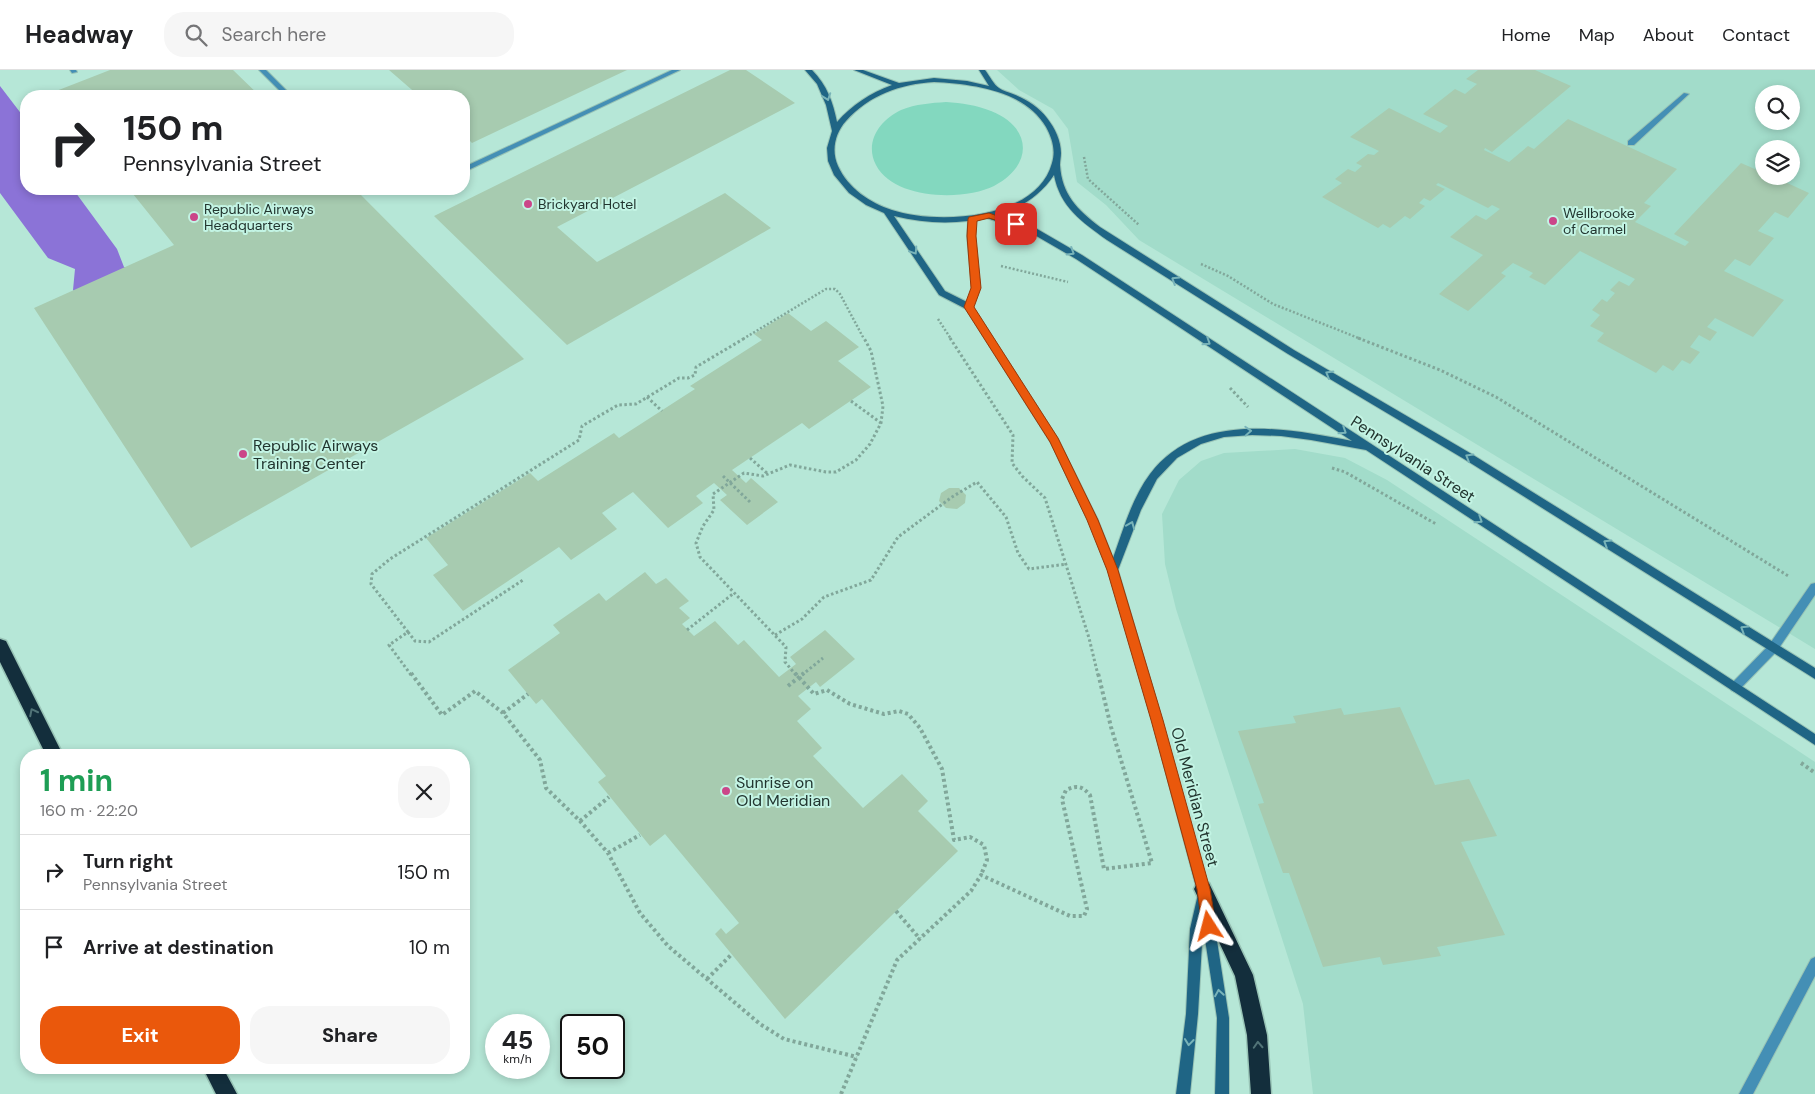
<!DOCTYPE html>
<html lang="en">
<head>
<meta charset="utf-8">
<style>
  body { margin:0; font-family:"DM Sans",sans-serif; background:#f6f6f6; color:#202124; height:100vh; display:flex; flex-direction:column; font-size:19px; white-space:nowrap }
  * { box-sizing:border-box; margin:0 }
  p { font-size:16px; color:#757577 }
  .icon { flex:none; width:28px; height:28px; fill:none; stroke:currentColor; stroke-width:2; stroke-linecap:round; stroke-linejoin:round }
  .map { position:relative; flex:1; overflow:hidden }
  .drawer { position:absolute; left:20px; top:679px; width:450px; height:325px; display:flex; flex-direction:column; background:#fff; border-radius:20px; box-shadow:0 2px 8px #0003 }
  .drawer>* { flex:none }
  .guide { position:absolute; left:20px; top:20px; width:450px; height:105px; border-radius:20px; box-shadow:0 2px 8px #0003; background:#fff; color:#202124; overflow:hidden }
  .buttons { position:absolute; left:1755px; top:15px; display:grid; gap:10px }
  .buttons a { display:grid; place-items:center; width:45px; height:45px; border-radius:50%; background:#fff; box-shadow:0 2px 8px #0003; font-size:25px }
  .speed { position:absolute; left:485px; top:944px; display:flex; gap:10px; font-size:25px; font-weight:700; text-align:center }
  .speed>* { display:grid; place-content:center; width:65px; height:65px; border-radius:50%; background:#fff; box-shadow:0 2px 8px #0003; line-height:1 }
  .speed small { font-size:12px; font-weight:400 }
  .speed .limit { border:2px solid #111; border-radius:8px; background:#fff; color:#111 }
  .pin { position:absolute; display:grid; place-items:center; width:42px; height:42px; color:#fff; margin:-21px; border-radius:10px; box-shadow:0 2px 8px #0006 }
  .me { position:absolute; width:55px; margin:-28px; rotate:351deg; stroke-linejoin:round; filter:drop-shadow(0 0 4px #0008) }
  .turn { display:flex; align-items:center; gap:18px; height:105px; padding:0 20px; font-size:22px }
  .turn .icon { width:65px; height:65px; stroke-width:2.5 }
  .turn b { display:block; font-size:35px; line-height:42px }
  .round { display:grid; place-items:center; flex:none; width:52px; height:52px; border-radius:20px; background:#f6f6f6 }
  .overview { display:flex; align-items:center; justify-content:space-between; height:85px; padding:0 20px }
  h1 { font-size:30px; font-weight:700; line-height:38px; color:#1e9e55 }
  .action { display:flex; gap:10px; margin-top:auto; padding:10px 20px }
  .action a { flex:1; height:58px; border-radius:20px; background:#ea580c; color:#fff; font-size:20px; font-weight:700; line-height:58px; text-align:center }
  .action a+a { background:#f6f6f6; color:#202124 }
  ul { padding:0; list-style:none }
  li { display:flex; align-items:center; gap:15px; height:75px; padding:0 20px; border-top:1px solid #e0e0e0 }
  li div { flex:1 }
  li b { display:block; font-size:19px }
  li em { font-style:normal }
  header { display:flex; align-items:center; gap:30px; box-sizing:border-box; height:70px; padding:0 25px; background:#fff; border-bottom:1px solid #e0e0e0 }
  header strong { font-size:24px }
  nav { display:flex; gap:28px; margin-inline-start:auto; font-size:18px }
  .search { width:350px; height:45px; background:#f6f6f6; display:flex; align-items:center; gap:12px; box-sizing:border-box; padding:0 18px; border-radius:20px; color:#757577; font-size:19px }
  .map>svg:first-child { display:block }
  .built { fill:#a2dcca; fill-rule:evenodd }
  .green { fill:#83d8bf }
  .water { fill:#8b73d7 }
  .building { fill:#a7cbb0 }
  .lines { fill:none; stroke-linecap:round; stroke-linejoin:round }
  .service-casing { stroke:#98c3b5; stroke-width:2 }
  .secondary-casing { stroke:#98c3b5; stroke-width:2 }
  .motorway-casing { stroke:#98c3b5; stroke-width:3 }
  .path-far2 { stroke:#81a79a; stroke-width:2.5; stroke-dasharray:2 2; stroke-linecap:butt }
  .path-far1 { stroke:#81a79a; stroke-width:3; stroke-dasharray:2.5 2.5; stroke-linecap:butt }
  .path { stroke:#81a79a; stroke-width:4; stroke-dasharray:3 3; stroke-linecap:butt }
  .service { fill:#448fb5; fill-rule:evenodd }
  .secondary { fill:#1f6585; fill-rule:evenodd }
  .motorway { fill:#132e3c; fill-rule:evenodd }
  .oneway { stroke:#79b4b9 }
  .oneway2 { stroke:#517377 }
  .route { fill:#ea580c; stroke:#983908 }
  .poi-dot { fill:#cb4689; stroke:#c3f4e4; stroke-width:2 }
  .labels { text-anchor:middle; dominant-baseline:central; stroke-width:4; stroke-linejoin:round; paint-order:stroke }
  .far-poi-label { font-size:14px; fill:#22352f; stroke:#c3f4e4; text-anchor:start }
  .poi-label { font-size:16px; fill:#22352f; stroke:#c3f4e4; text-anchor:start }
  .street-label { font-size:16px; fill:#22352f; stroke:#c3f4e4 }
</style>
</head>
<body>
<header>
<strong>Headway</strong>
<div class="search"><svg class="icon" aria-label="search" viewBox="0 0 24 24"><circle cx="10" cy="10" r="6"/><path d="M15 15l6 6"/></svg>Search here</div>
<nav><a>Home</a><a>Map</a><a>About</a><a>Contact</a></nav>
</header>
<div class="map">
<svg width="1815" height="1024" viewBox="0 0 1815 1024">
  <rect width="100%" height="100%" fill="#b6e7d7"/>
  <!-- built -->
  <path class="built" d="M997 0H1815V579L1139 170 1106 135 1077 112 1068 59 1053 39 1019 20ZM1764 24H1791V51H1764ZM1764 79H1791V106H1764Z
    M1295 379 1345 388 1387 410 1815 692V1024H1313L1303 934 1176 539 1165 494 1162 444 1179 410 1201 391 1224 383Z"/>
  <!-- green -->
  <path class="green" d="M946 32C962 33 976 35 991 41 1032 57 1034 95 994 116 964 131 894 130 876 95 864 72 880 50 901 40 916 34 931 33 946 32Z"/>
  <!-- water -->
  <path class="water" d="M0 16 26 50V119H73L117 179 124 197 148 210 129 287 73 220 75 199 48 188 0 123Z"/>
  <!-- building -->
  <path class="building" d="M110 0H233L260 26H54L51 23Z
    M389 0H627L472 73 464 65V26H419Z
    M730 0H746L795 33 557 157 597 192 725 123 771 158 567 275 434 146Z
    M1478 0H1535L1571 16 1492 82 1485 78 1484 80 1509 92 1528 76 1534 79 1568 49 1677 99 1644 133 1651 136 1635 152 1685 176 1689 172 1674 164 1741 93 1764 103V106H1772L1809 123 1788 148 1775 142 1758 161 1774 168 1750 196 1735 189 1724 201 1784 230 1753 267 1715 248 1707 257 1717 262 1710 271 1699 265 1690 277 1700 282 1690 294 1682 290 1673 301 1663 295 1656 303 1597 271 1604 263 1590 256 1600 245 1592 240 1602 229 1607 232 1615 223 1610 220 1619 211 1629 216 1635 209 1580 181 1545 215 1529 207 1533 203 1513 193 1501 203 1506 206 1468 241 1439 224 1483 185 1450 167 1476 145 1486 150 1500 139 1492 135 1488 138 1438 113 1436 115 1445 119 1430 131 1424 128 1419 133 1425 136 1410 149 1405 146 1390 158 1383 154 1378 158 1322 127 1342 113 1335 109 1348 99 1355 102 1362 96 1356 93 1368 84 1374 85 1379 81 1350 67 1389 38 1440 63 1448 56 1423 44 1455 19 1465 24 1477 14 1466 9Z
    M129 119H355L524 289 191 478 34 238 174 175Z
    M788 243 811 261 826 251 859 277 838 291 871 317 809 359 802 353 732 400 746 413 751 408 778 432 747 455 720 430 727 425 714 413 696 426 703 433 668 458 633 422 602 443 617 459 571 490 559 477 463 541 433 505 448 495 426 468 530 403 538 411 614 363 619 368 695 319 690 316 762 270 754 264Z
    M949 418H959L966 425 965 433 957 439 946 438 939 431 941 423Z
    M645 502 656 514 666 508 689 531 679 538 690 548 682 554 694 566 715 551 738 575 744 570 779 607 796 594 790 587 825 560 855 589 820 617 816 612 798 626 811 639 797 651 822 678 813 686 863 738 902 704 928 731 918 741 958 781 785 949 715 864 721 858 726 864 739 853 665 764 650 776 598 712 606 706 542 629 536 634 508 600 560 563 553 555 599 523 606 531Z
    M1400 637 1435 715 1469 709 1497 766 1461 772 1505 865 1437 877 1441 886 1383 895 1380 887 1323 897 1289 803H1283L1258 734 1264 733 1238 661 1296 653 1293 646 1341 638 1344 645Z"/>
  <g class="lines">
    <defs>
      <path id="service" d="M70 0H76L77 2 72 3Z
        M259 0H266L292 26H285Z
        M672 0H680L464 102V97Z
        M1684 23 1689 24 1634 75H1628V71Z
        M1815 513V525L1777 581 1739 620 1735 622 1731 620 1730 617 1731 614 1769 575 1811 514Z
        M1815 887V906L1753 1024H1739L1811 889Z"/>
      <path id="secondary" d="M805 0H812C827 15 833 32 837 52 852 35 870 23 892 15L854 0H863L899 13 934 8 967 11 989 16 979 0H985C989 5 994 15 999 18 1003 21 1009 22 1013 24 1026 29 1039 37 1047 48 1055 58 1061 71 1061 83 1061 87 1060 91 1060 95 1062 125 1077 139 1100 157L1294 280 1470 383 1815 598V609L1464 389 1288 284 1107 170C1082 152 1060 137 1054 105 1040 126 1020 139 996 145L1032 156 1082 185 1815 664V675L1366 380 1311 370 1281 366 1252 365 1224 367 1201 374 1177 388 1157 409 1141 440 1118 500 1162 650 1209 819 1229 948V1024H1215L1217 948 1203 856 1198 944 1190 1024H1176L1186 944 1190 859 1198 824 1152 650 1108 500 1088 450 1051 373 966 239 939 225 884 143 866 135 849 123 834 105 828 91 827 78 832 61 826 35 817 14ZM934 12C972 14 1024 20 1046 57 1052 68 1056 80 1052 93 1037 150 937 155 892 140 870 133 848 118 838 96 831 81 835 63 846 51 869 25 901 14 934 12ZM894 146C919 152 943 154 968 151L967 166 972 218 967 232 945 221ZM986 148 1026 160 1076 189 1352 371C1286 358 1197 341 1150 404 1132 428 1123 460 1113 488L1098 450 1058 369 973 237 980 218 975 166 976 150Z"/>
      <path id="motorway" d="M0 569 6 571 63 685H46L0 592Z
        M1203 810 1209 813 1253 905 1267 965 1271 1024H1251L1247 965 1235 906 1194 819 1197 813Z
        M203 998H223L237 1024H216Z"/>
    </defs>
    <!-- service casing -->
    <use href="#service" class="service-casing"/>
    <!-- secondary casing -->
    <use href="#secondary" class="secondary-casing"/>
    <!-- motorway casing -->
    <use href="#motorway" class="motorway-casing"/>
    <!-- path-far2 -->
    <path class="path-far2" d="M1084 87 1088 109 1139 155
      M1201 194 1228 206 1273 234 1361 269
      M1001 196 1068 212
      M938 249 951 269
      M743 269 826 219H835L840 224 864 269"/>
    <!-- path-far1 -->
    <path class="path-far1" d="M950 268 1013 365 1012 393 1022 406 1045 428 1089 568 1098 605
      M1358 268 1440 300 1496 327 1790 507
      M1230 318 1248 337
      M647 327 662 341
      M851 331 881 353
      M750 388 768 404
      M1332 398 1345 402 1436 454
      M723 406 750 432
      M687 560 734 523
      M408 562 415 571 429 572 523 510
      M775 565 802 549 824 527 871 510 898 467 952 427 977 412 1006 447 1018 483 1029 499 1067 494
      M411 605 389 575 408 562 371 514 372 504 390 489 579 370 582 356 618 335 636 334 679 308H688L695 305 696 297 745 268
      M796 605 785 592 786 577 700 487 696 473 703 456 714 440 713 424 744 403 763 406 790 395 826 402H836L856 390 870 374 881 353 883 336 871 281 864 268
      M802 605 823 588"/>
    <!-- path -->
    <path class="path" d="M411 603 442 645 475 621 503 643 540 690 546 718 580 751 608 783 640 843 668 876 760 954 784 969 857 987
      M795 603 814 624 827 620 850 634 884 644 899 641 908 644 920 658 942 699 954 770 970 767 984 775 987 790 981 805
      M788 616 804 603
      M503 643 528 624
      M1801 693 1815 703
      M580 751 609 727
      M608 783 640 765
      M896 841 920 869
      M707 909 732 884
      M841 1024 897 890 971 821 981 805 1070 846H1084L1087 839 1062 729 1066 720C1077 715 1082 716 1090 725L1104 799 1152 793 1111 657 1098 603"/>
    <!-- service -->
    <use href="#service" class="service"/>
    <!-- secondary -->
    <use href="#secondary" class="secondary"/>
    <!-- motorway -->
    <use href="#motorway" class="motorway"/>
  </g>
  <!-- one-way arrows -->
  <defs><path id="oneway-chevron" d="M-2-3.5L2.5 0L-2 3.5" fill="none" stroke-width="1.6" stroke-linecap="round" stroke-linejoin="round" transform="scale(1.25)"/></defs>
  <g class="oneway">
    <use href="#oneway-chevron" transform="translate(827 27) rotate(70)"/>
    <use href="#oneway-chevron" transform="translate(914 181) rotate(57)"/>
    <use href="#oneway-chevron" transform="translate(1071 182) rotate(32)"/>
    <use href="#oneway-chevron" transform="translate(1175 210) rotate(-148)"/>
    <use href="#oneway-chevron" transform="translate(1207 272) rotate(33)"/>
    <use href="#oneway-chevron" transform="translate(1329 304) rotate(-150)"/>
    <use href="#oneway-chevron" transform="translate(1248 361) rotate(-3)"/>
    <use href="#oneway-chevron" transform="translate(1343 361) rotate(33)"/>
    <use href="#oneway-chevron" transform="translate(1469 387) rotate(-149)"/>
    <use href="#oneway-chevron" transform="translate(1479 450) rotate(33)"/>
    <use href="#oneway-chevron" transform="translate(1131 455) rotate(-68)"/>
    <use href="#oneway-chevron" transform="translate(1607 473) rotate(-148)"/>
    <use href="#oneway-chevron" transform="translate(1744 559) rotate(-148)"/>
    <use href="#oneway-chevron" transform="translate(1219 923) rotate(-99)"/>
    <use href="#oneway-chevron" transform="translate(1189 972) rotate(96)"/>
  </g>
  <g class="oneway2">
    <use href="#oneway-chevron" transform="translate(33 642) rotate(-117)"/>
    <use href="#oneway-chevron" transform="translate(1258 975) rotate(-93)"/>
  </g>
  <!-- route -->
  <path class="route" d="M989 143 1020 154 1016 157 989 148 977 151 976 166 981 218 974 237 1058 368 1098 450 1118 500 1163 650 1210 819 1216 856 1214 861 1209 863 1204 861 1202 856 1197 819 1151 650 1107 500 1087 450 1050 372 964 237 971 218 967 166 968 149 969 147Z"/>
  <!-- markers -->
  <g class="poi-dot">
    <circle cx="528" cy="134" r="5"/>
    <circle cx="194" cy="147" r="5"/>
    <circle cx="1553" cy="151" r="5"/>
    <circle cx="243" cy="384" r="5"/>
    <circle cx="726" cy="721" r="5"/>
  </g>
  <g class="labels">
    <!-- far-poi labels -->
    <g class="far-poi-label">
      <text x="538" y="134">Brickyard Hotel</text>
      <text x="204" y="139">Republic Airways<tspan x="204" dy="16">Headquarters</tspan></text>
      <text x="1563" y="143">Wellbrooke<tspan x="1563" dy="16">of Carmel</tspan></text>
    </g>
    <!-- poi labels -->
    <g class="poi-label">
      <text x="253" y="375">Republic Airways<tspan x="253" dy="18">Training Center</tspan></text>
      <text x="736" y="712">Sunrise on<tspan x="736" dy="18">Old Meridian</tspan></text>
    </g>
    <!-- street labels -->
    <g class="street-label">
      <text transform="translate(1413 389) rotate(33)">Pennsylvania Street</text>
      <text transform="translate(1195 727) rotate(75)">Old Meridian Street</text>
    </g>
  </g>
</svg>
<div class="buttons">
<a><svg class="icon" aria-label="search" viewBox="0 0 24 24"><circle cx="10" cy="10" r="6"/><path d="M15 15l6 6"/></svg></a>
<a><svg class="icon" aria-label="layers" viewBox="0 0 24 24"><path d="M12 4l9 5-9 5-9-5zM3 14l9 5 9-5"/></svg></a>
</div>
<div class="speed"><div>45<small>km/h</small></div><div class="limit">50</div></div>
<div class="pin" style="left:1016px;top:154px;background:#d93025"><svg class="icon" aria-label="arrive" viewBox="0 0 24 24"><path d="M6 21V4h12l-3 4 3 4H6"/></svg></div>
<svg class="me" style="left:1209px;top:856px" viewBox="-20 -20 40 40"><path d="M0-17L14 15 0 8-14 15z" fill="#ea580c" stroke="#fff" stroke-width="4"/></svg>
<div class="guide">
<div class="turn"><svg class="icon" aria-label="right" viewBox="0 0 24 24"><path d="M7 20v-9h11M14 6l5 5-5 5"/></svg><div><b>150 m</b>Pennsylvania Street</div></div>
</div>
<section class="drawer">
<div class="overview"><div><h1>1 min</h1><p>160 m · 22:20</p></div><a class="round"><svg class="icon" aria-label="close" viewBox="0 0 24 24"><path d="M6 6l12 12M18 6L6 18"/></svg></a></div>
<ul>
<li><svg class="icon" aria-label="right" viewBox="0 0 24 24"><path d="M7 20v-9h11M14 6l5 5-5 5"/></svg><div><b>Turn right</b><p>Pennsylvania Street</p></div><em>150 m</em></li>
<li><svg class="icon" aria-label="arrive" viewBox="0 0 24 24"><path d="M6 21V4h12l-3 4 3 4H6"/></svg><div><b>Arrive at destination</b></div><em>10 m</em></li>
</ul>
<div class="action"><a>Exit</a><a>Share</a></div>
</section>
</div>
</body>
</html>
